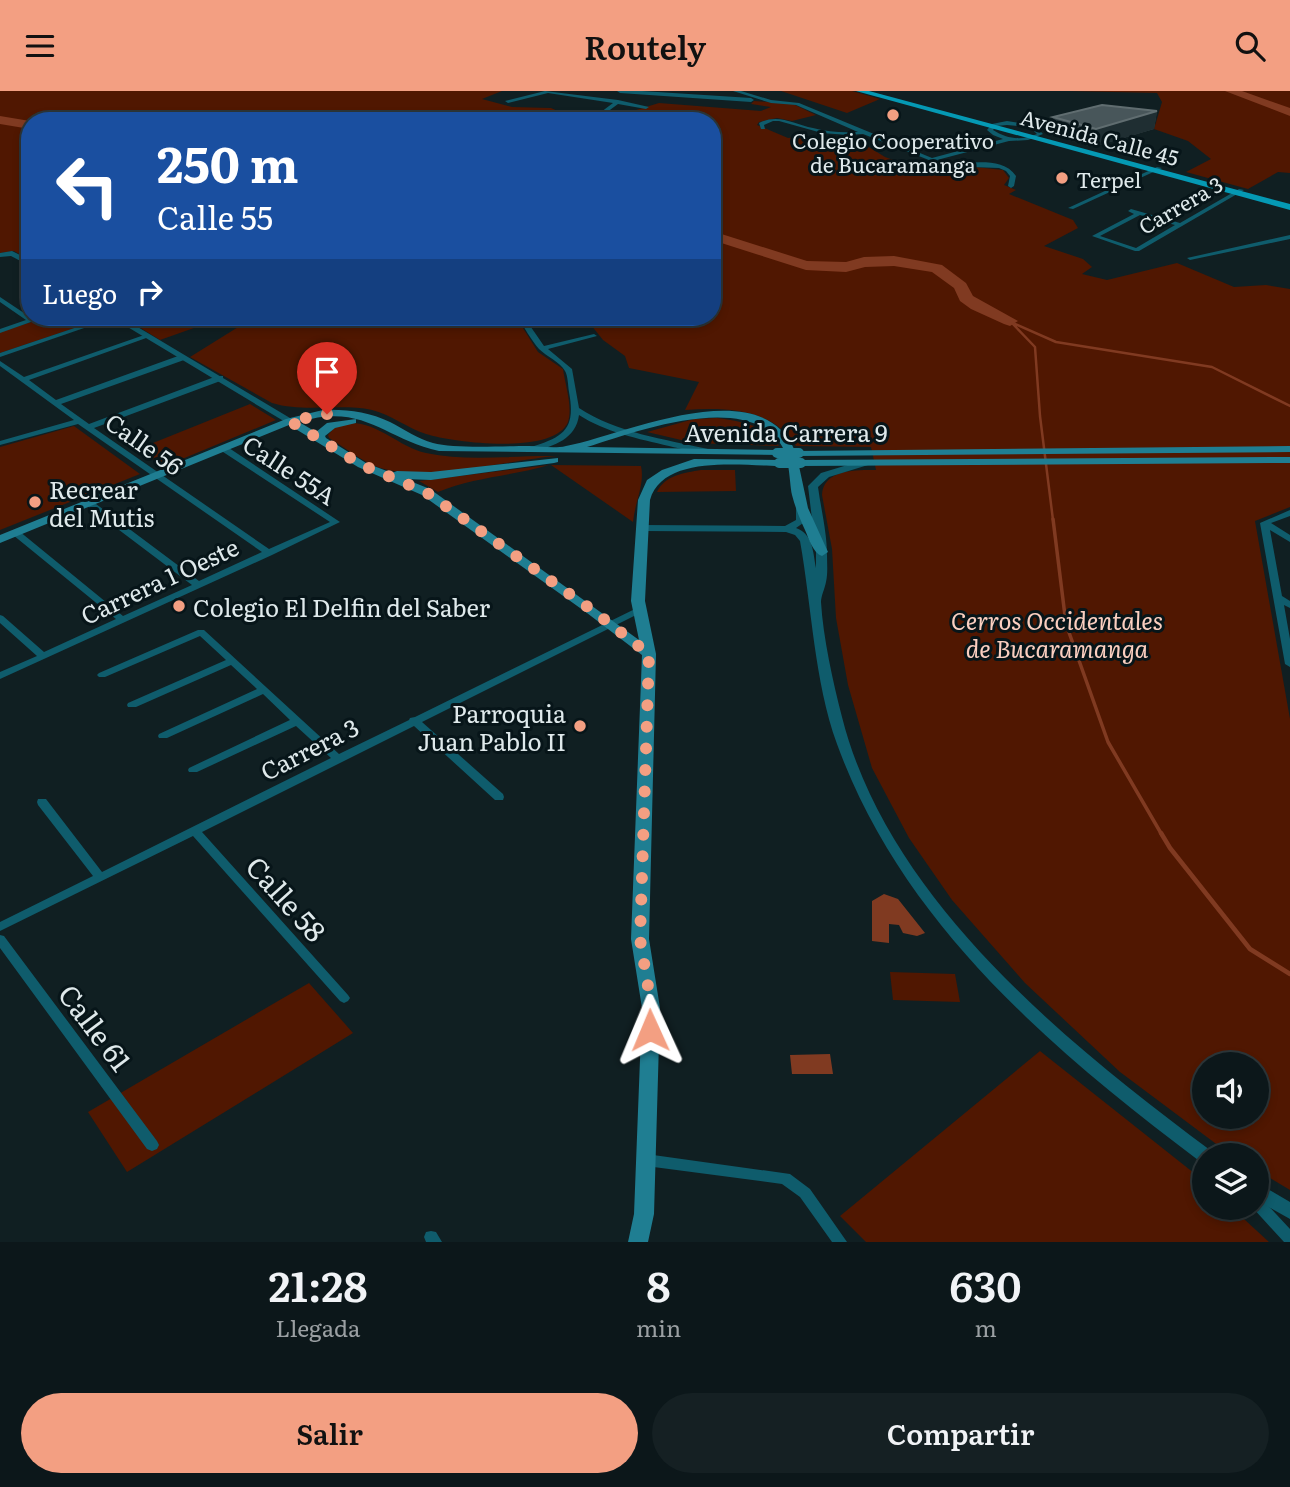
<!DOCTYPE html>
<html lang="es">
<head>
<meta charset="utf-8">
<style>
  body { margin:0; font-family:Literata,serif; background:#152023; color:#f1f3f6; height:100vh; display:flex; flex-direction:column; font-size:26px; white-space:nowrap }
  * { box-sizing:border-box; margin:0 }
  p { font-size:23px; color:#9a9fa2 }
  .icon { flex:none; width:38px; height:38px; fill:none; stroke:currentColor; stroke-width:2; stroke-linecap:round; stroke-linejoin:round }
  .map { position:relative; height:1151px; overflow:hidden }
  .details { display:flex; flex-direction:column; background:#0c171a; flex:1 }
  .details>* { flex:none }
  .top-card { position:absolute; left:21px; top:21px; width:700px; height:214px; border-radius:28px; box-shadow:0 4px 10px #0003,0 0 0 2px #2c3639; background:#1a4fa0; color:#fff; overflow:hidden }
  .buttons { position:absolute; left:1192px; top:961px; display:grid; gap:14px }
  .buttons a { display:grid; place-items:center; width:77px; height:77px; border-radius:50%; background:#0c171a; box-shadow:0 4px 10px #0003,0 0 0 2px #2c3639; font-size:35px }
  .pin { position:absolute; display:grid; place-items:center; width:60px; height:60px; color:#fff; margin:-72px -30px; border-radius:50% 50% 50% 0; rotate:-45deg; box-shadow:0 0 7px #0007 }
  .pin .icon { rotate:45deg }
  .me { position:absolute; width:77px; margin:-38px; rotate:359deg; stroke-linejoin:round; filter:drop-shadow(0 0 5px #0008) }
  .turn { display:flex; align-items:center; gap:24px; height:147px; padding:0 21px; font-size:32px }
  .turn .icon { width:91px; height:91px; stroke-width:2.5 }
  .turn b { display:block; font-size:49px; line-height:60px }
  .then { display:flex; align-items:center; height:66px; padding:0 21px; background:#0003; gap:14px; font-size:26px }
  .eta { display:flex; justify-content:space-evenly; align-items:center; height:119px; text-align:center }
  .eta b { font-size:42px; font-weight:600; line-height:49px }
  .cta { display:flex; gap:14px; margin-top:auto; padding:14px 21px }
  .cta a { flex:1; height:80px; border-radius:42px; background:#f39f82; color:#111; font-size:28px; font-weight:600; line-height:80px; text-align:center }
  .cta a+a { background:#152023; color:#f1f3f6 }
  header { display:flex; justify-content:space-between; align-items:center; height:91px; padding:0 21px; background:#f39f82; color:#111; font-size:32px; font-weight:600 }
  .map>svg:first-child { display:block }
  .green { fill:#501701; fill-rule:evenodd }
  .water { fill:#803a21 }
  .lines { fill:none; stroke-linecap:round; stroke-linejoin:round }
  .stream-far2 { stroke:#803a21; stroke-width:2.5 }
  .stream-far1 { stroke:#803a21; stroke-width:3.5 }
  .stream { stroke:#803a21; stroke-width:4.5 }
  .river { fill:#803a21; fill-rule:evenodd }
  .minor { fill:#0f5c6c; fill-rule:evenodd }
  .tertiary { fill:#0f5c6c; fill-rule:evenodd }
  .secondary { fill:#1f7e92; fill-rule:evenodd }
  .primary { fill:#0599b4; fill-rule:evenodd }
  .secondary-bridge { stroke:#1f7e92; stroke-width:10 }
  .wall { fill:#364448 }
  .shaded-wall { fill:#1f2e32 }
  .building { fill:#48565a; stroke:#606d70; stroke-width:2 }
  .route { stroke:#f39f82; stroke-width:12; stroke-dasharray:0 21.6 }
  .poi-dot { fill:#f39f82; stroke:#071519; stroke-width:2.5 }
  .labels { text-anchor:middle; dominant-baseline:central; stroke-width:6; stroke-linejoin:round; paint-order:stroke }
  .far-street-label { font-size:21px; fill:#dfe9eb; stroke:#071519 }
  .far-poi-label { font-size:21px; fill:#dfe9eb; stroke:#071519 }
  .street-label { font-size:24px; fill:#dfe9eb; stroke:#071519 }
  .poi-label { font-size:24px; fill:#dfe9eb; stroke:#071519; text-anchor:start }
  .park-label { font-size:24px; font-style:italic; fill:#fbcfc0; stroke:#071519 }
  .near-street-label { font-size:28px; fill:#dfe9eb; stroke:#071519 }
</style>
</head>
<body>
<header><svg class="icon" aria-label="menu" viewBox="0 0 24 24"><path d="M4 6h16M4 12h16M4 18h16"/></svg>Routely<svg class="icon" aria-label="search" viewBox="0 0 24 24"><circle cx="10" cy="10" r="6"/><path d="M15 15l6 6"/></svg></header>
<div class="map">
<svg width="1290" height="1151" viewBox="0 0 1290 1151">
  <rect width="100%" height="100%" fill="#101f22"/>
  <!-- green -->
  <path class="green" d="M0 0H502L482 8 512 16 551 17 580 30H30V169L14 160 0 162Z
    M781 0H852L880 8 847 22Z
    M1069 0H1290V82L1278 81 1248 98 1186 81 1211 68 1188 50 1154 38 1162 11 1157 2Z
    M754 10 793 13 816 24 792 30 777 27 759 31 757 34 788 47 803 45 835 50H859L885 66 926 81 955 82 969 78 966 75 1003 79 1009 87 1004 94 1016 99 1009 103 1073 129 1078 137 1044 155 1083 168 1092 176 1082 183 1107 189 1177 172 1234 196 1266 194 1290 198V416L1255 430 1290 628V1099L1257 1079 1256 1064H1231L1120 981 1025 892 952 809 909 747 872 677 848 594 836 527 832 458 822 404C823 378 857 379 876 379L871 356 796 355C773 317 725 316 685 319L699 291 629 277 625 265 603 249 587 229 590 226H712V30H614L623 23 659 12 761 20 771 16 751 13ZM1204 973H1256V1026H1204Z
    M47 226H108L0 262V241Z
    M123 226H225L160 249Z
    M234 226H516L538 261 563 278C565 293 573 316 568 331 555 364 454 352 426 343 407 337 392 324 372 319 339 312 305 322 272 312L190 266 243 233Z
    M250 313 276 329 163 376 138 358Z
    M717 327C739 330 767 334 779 355L694 352 647 341 694 328Z
    M351 332C379 332 399 356 426 362 468 371 514 364 557 365 508 369 418 393 375 375 359 368 344 356 329 347L328 344 334 337Z
    M74 335 140 383 0 439V356Z
    M549 374C513 385 473 386 438 401L419 390Z
    M551 374 641 375C645 393 635 411 633 431Z
    M701 379H735L736 400 657 401C665 384 684 382 701 379Z
    M890 881 955 883 960 911 893 909Z
    M309 892 353 942 127 1081 88 1021Z
    M1040 960 1204 1090V1116L1232 1117 1269 1151H866L840 1125Z"/>
  <!-- water -->
  <path class="water" d="M884 803 898 808 925 842 917 845 903 842 899 834 889 833V852L872 850V810Z
    M830 963 833 983H792L790 964Z"/>
  <g class="lines">
    <!-- stream-far2 -->
    <path class="stream-far2" d="M1010 230 1035 256 1040 325 1053 429
      M1015 233 1056 251 1212 276 1290 315"/>
    <!-- stream-far1 -->
    <path class="stream-far1" d="M1053 428 1066 533 1108 651 1162 744"/>
    <!-- stream -->
    <path class="stream" d="M1161 742 1170 757 1250 858 1290 883"/>
    <!-- river -->
    <path class="river" d="M1225 0H1242L1290 17V25Z
      M0 25 30 30V38L0 33Z
      M712 140 807 170 846 171 864 166 894 165 942 174 966 192 973 205 1018 230 1010 235 1004 233 971 218 960 210 954 197 932 181 894 175 865 176 846 181 806 179 712 149Z"/>
    <!-- minor -->
    <path class="minor" d="M545 0 618 9 649 16 646 18 618 13 595 30H589L613 12 548 2 508 12 505 10Z
      M617 0H642L751 7 754 9 751 11 620 2Z
      M733 0H741L771 9 799 12 932 67 1003 48 993 44 987 39 992 33 1007 30 1034 34 1043 43 1028 49 1009 50 937 69C961 78 999 61 1016 85L1014 95 1011 97 1008 95 1010 85 1006 80 999 77 944 75 863 43 848 44 822 42 779 30H773L764 34 765 38H761L759 32C778 22 794 33 813 37 828 41 842 42 858 41L796 14 771 12ZM1007 34 1030 36 1037 43C1022 50 1007 48 993 39L996 35Z
      M1157 76 1162 77 1073 118 1068 117Z
      M1239 98 1244 99 1139 160H1135L1092 145 1134 123 1128 120 1131 118 1180 132ZM1140 124 1175 134 1136 157 1100 145Z
      M1290 144V148L1190 169 1187 167Z
      M0 206 30 226H45L0 242V238L26 229 0 211Z
      M107 226H116L0 266V262Z
      M518 226H524L544 255 594 243 597 245 548 258 572 278 579 317C617 342 664 348 708 358V362C695 362 682 358 669 355 639 348 605 341 579 324 576 348 554 355 534 360H531V356C564 346 576 338 569 301 568 295 568 285 565 280 560 271 546 265 539 258 531 249 524 236 518 226Z
      M147 243 149 244V246L29 289 56 309 178 265H184V269L61 313 89 333 217 285H223V289L94 337 269 458 330 431 220 359V355H226L340 431 272 464 0 588V581L37 565 0 532V524L3 525 44 561 116 528 13 444 12 442 13 440H19L123 525 192 494 86 414 85 412 86 410H92L199 490 262 461 78 333 0 354V350L74 329 0 275V270L24 286Z
      M1290 419V425L1271 432 1290 444V451L1270 439 1282 505 1290 510V517L1284 514 1290 548V576L1285 573 1260 432Z
      M639 516 642 517 644 519 642 521 422 631 503 703 504 706 503 709H495L414 635 202 741 348 904 350 907 348 910 344 912 340 910 193 745 0 840V831L93 785 38 714 37 711 38 708H46L102 781 331 667 296 635 197 681H189L188 679 189 677 290 629 263 603 167 647H159L158 645 159 643 257 598 231 574 136 616H128L127 614 128 612 226 569 200 545 105 586H99L97 584 99 582 198 539H204L339 663 409 629 410 627 415 626Z
      M0 844 4 845 157 1050 159 1054 157 1058 152 1060 147 1058 0 857Z
      M646 1063 790 1083 810 1098 847 1151H832L800 1106 782 1093 646 1075 641 1073 639 1069 641 1065Z
      M1256 1105 1261 1107 1290 1138V1151H1284L1252 1116H1256Z
      M431 1140 436 1141 442 1151H426L424 1146 426 1141Z"/>
    <!-- tertiary -->
    <path class="tertiary" d="M12 160 30 169V175L11 165 0 166V162Z
      M111 226H121L295 330 293 332H287Z
      M864 369 868 370V374L829 386 818 396C821 418 827 442 827 464 827 473 828 482 826 491 825 497 821 505 821 511 823 546 833 591 842 626 888 808 1066 952 1210 1059L1213 1064H1204V1071L1198 1069C1051 958 902 832 837 653 814 589 812 517 800 450L795 444 786 441 642 440 637 437 642 434 785 435 796 429V416L801 413 806 416V430L796 437C813 443 813 461 816 477V461L808 395 821 382Z
      M1256 1091 1290 1111V1128L1256 1109Z"/>
    <!-- secondary -->
    <path class="secondary" d="M323 319C346 318 369 321 390 331 404 338 418 348 433 352 454 358 504 355 529 355 540 355 554 358 566 355 622 345 761 278 795 360L1290 355V361L797 365 798 369 1290 366V372L799 375 808 417 828 461 822 465C813 462 809 448 805 439 800 428 795 416 792 404 789 388 790 366 780 352 743 300 635 341 587 356L777 359 781 360V364L439 360C384 348 364 311 299 331L316 341 327 332 356 328V332L335 337 325 345 326 347 366 372 392 382 397 380 431 381 558 367V371L554 372 431 389 405 388 430 398 639 549 631 510 638 409 647 389 662 379 694 368 779 369 785 372 779 375C742 375 663 363 650 409L645 510 656 563 649 848 660 917 654 1123 648 1151H628L634 1123 642 917 631 848 642 564 587 522 422 404 358 376 289 334 0 452V444L286 328Z"/>
    <!-- primary -->
    <path class="primary" d="M856 0H869L1290 113V119Z"/>
    <!-- secondary-bridge -->
    <path class="secondary-bridge" d="M777 362H799
      M779 372H801"/>
  </g>
  <!-- wall -->
  <path class="wall" d="M1157 20 1154 38 1093 56 1050 44 1053 26Z"/>
  <!-- shaded-wall -->
  <path class="shaded-wall" d="M1157 20 1154 38 1093 56 1096 38Z"/>
  <!-- building -->
  <path class="building" d="M1102 14 1157 20 1096 38 1053 26Z"/>
  <g class="lines">
    <!-- route -->
    <path class="route" d="M327 323 290 330 362 374 426 401 592 519 649 563 640 848 650 907V939"/>
  </g>
  <!-- markers -->
  <g class="poi-dot">
    <circle cx="893" cy="24" r="7"/>
    <circle cx="1062" cy="87" r="7"/>
    <circle cx="35" cy="411" r="7"/>
    <circle cx="179" cy="515" r="7"/>
    <circle cx="580" cy="635" r="7"/>
  </g>
  <g class="labels">
    <!-- far-street labels -->
    <g class="far-street-label">
      <text transform="translate(1100 45) rotate(15)">Avenida Calle 45</text>
      <text transform="translate(1180 113) rotate(-30)">Carrera 3</text>
    </g>
    <!-- far-poi labels -->
    <g class="far-poi-label">
      <text x="893" y="48">Colegio Cooperativo<tspan x="893" dy="24">de Bucaramanga</tspan></text>
      <text x="1076" y="87" text-anchor="start">Terpel</text>
    </g>
    <!-- street labels -->
    <g class="street-label">
      <text x="786" y="340">Avenida Carrera 9</text>
      <text transform="translate(145 352) rotate(35)">Calle 56</text>
      <text transform="translate(290 378) rotate(33)">Calle 55A</text>
      <text transform="translate(159 489) rotate(-25)">Carrera 1 Oeste</text>
      <text transform="translate(309 657) rotate(-27)">Carrera 3</text>
    </g>
    <!-- poi labels -->
    <g class="poi-label">
      <text x="49" y="397">Recrear<tspan x="49" dy="28">del Mutis</tspan></text>
      <text x="193" y="515">Colegio El Delfin del Saber</text>
      <text x="566" y="621" text-anchor="end">Parroquia<tspan x="566" dy="28">Juan Pablo II</tspan></text>
    </g>
    <!-- park labels -->
    <g class="park-label">
      <text x="1057" y="528">Cerros Occidentales<tspan x="1057" dy="28">de Bucaramanga</tspan></text>
    </g>
    <!-- near-street labels -->
    <g class="near-street-label">
      <text transform="translate(287 807) rotate(48)">Calle 58</text>
      <text transform="translate(96 936) rotate(53)">Calle 61</text>
    </g>
  </g>
</svg>
<div class="buttons">
<a><svg class="icon" aria-label="sound" viewBox="0 0 24 24"><path d="M4 9h4l5-4v14l-5-4H4zM17 9q2 3 0 6"/></svg></a>
<a><svg class="icon" aria-label="layers" viewBox="0 0 24 24"><path d="M12 4l9 5-9 5-9-5zM3 14l9 5 9-5"/></svg></a>
</div>
<div class="pin" style="left:327px;top:323px;background:#d93025"><svg class="icon" aria-label="arrive" viewBox="0 0 24 24"><path d="M6 21V4h12l-3 4 3 4H6"/></svg></div>
<svg class="me" style="left:650px;top:939px" viewBox="-20 -20 40 40"><path d="M0-17L14 15 0 8-14 15z" fill="#f39f82" stroke="#fff" stroke-width="4"/></svg>
<div class="top-card">
<div class="turn"><svg class="icon" aria-label="left" viewBox="0 0 24 24"><path d="M17 20v-9H6M10 6l-5 5 5 5"/></svg><div><b>250 m</b>Calle 55</div></div>
<div class="then">Luego<svg class="icon" aria-label="right" viewBox="0 0 24 24"><path d="M7 20v-9h11M14 6l5 5-5 5"/></svg></div>
</div>
</div>
<section class="details">
<div class="eta">
<div><b>21:28</b><p>Llegada</p></div>
<div><b>8</b><p>min</p></div>
<div><b>630</b><p>m</p></div>
</div>
<div class="cta"><a>Salir</a><a>Compartir</a></div>
</section>
</body>
</html>
